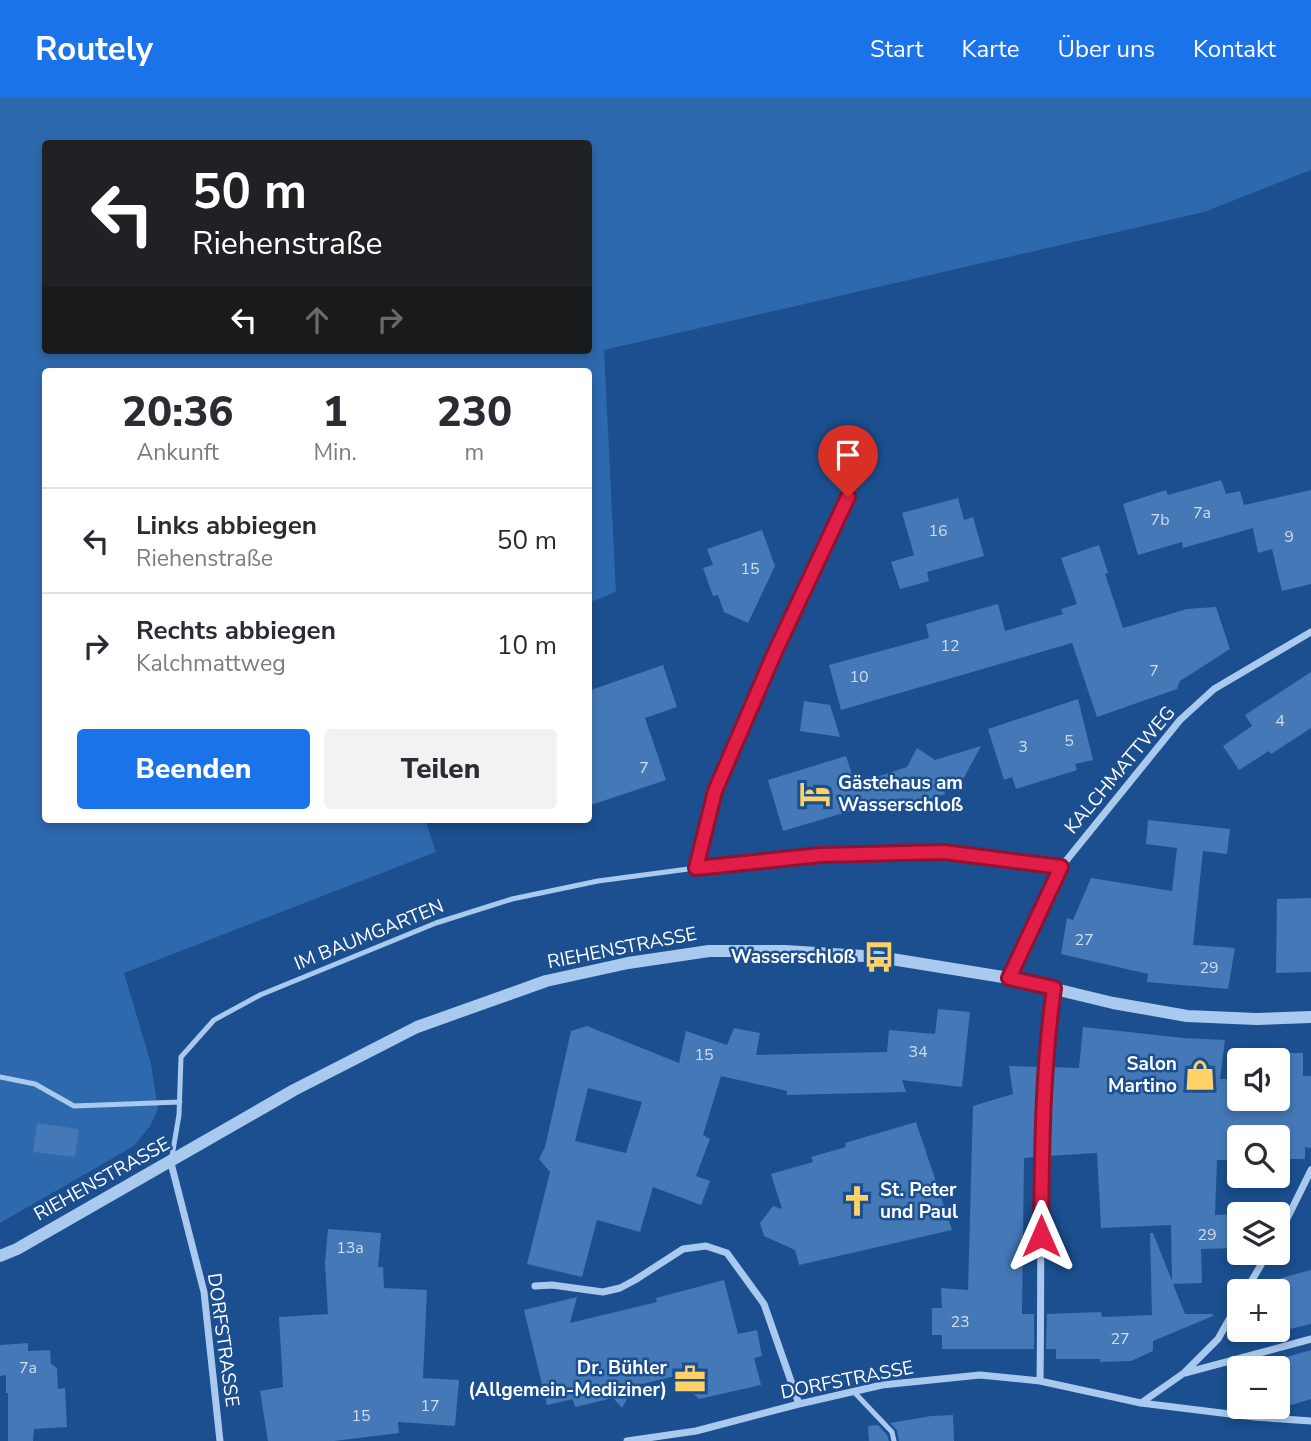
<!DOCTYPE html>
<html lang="de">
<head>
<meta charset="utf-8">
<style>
  body { margin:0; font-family:"Nunito Sans",sans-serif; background:#f2f2f3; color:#2b2b33; height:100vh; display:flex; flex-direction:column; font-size:26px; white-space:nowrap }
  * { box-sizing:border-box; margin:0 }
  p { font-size:23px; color:#7c7c81 }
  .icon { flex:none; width:38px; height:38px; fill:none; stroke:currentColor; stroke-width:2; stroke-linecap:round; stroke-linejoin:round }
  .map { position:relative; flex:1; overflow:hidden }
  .sheet { position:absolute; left:42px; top:270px; width:550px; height:455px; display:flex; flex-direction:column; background:#fff; border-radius:7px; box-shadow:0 4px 10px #0003 }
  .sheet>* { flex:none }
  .guide { position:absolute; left:42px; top:42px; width:550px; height:214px; border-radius:7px; box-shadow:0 4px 10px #0003; background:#202124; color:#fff; overflow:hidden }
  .tools { position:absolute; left:1227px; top:950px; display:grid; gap:14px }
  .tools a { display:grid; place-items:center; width:63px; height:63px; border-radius:7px; background:#fff; box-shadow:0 4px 10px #0003; font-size:35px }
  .pin { position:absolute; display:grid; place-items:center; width:60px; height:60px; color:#fff; margin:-72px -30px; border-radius:50% 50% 50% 0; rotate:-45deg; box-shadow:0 0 7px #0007 }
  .pin .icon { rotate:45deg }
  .me { position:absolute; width:77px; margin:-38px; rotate:0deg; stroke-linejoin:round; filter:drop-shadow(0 0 5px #0008) }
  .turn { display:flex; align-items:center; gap:24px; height:147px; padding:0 35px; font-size:32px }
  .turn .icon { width:91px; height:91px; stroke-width:2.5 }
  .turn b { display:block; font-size:49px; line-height:60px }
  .lanes { display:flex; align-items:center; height:66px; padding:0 35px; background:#0003; justify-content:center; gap:35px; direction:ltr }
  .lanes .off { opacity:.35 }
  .eta { display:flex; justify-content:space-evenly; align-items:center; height:119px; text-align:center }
  .eta b { font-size:42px; font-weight:800; line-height:49px }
  .primary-button { display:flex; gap:14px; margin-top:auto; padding:14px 35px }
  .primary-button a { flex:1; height:80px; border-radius:7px; background:#1a73e8; color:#fff; font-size:28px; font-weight:800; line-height:80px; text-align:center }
  .primary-button a+a { background:#f2f2f3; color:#2b2b33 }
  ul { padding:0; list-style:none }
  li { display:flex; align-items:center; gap:21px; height:105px; padding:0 35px; border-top:2px solid #e1e1e2 }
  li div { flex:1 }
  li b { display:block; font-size:26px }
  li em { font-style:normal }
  header { display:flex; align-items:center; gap:42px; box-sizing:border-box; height:98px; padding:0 35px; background:#1a73e8; color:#fff }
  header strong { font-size:33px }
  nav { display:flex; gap:38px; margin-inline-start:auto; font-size:24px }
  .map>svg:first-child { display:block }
  .green { fill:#2e69ad; fill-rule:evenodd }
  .building { fill:#4478b7; fill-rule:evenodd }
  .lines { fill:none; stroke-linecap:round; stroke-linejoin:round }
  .service { stroke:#a9c9ee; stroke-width:5 }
  .minor { stroke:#a9c9ee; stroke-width:7 }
  .tertiary { stroke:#a9c9ee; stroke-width:12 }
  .route-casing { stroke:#92132f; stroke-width:18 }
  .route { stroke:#e11d48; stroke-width:12 }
  .labels { text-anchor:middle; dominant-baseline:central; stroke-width:5; stroke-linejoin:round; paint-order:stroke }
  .number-label { font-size:16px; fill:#d0dded }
  .street-label { font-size:19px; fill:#fff; stroke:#1b4f8f }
  .poi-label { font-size:19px; font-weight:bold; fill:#fff; stroke:#1b4f8f; text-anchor:end }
</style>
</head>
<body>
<header>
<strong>Routely</strong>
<nav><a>Start</a><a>Karte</a><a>Über uns</a><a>Kontakt</a></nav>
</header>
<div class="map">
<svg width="1311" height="1343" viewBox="0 0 1311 1343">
  <rect width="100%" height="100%" fill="#1b4f8f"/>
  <!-- green -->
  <path class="green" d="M0 0H1311V72L1204 114 604 252 616 494 588 505V273H46V721H425L436 754 124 875 151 966 158 1011 150 1028 134 1048 0 1125ZM46 46H588V252H46Z"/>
  <!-- building -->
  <path class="building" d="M1221 382 1226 396 1240 393 1244 407 1311 392V486L1282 493 1272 451 1258 455 1253 430 1183 450 1182 444 1138 457 1123 406 1166 392 1168 397Z
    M958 400 964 422 973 419 984 458 927 474 929 483 900 491 891 464 914 457 902 415Z
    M762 432 775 468 748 525 724 514 718 497 713 498 703 470 713 467 707 451Z
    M1099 447 1108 475 1105 476 1123 530 1187 511 1216 509 1230 551 1180 583 1177 591 1097 619 1072 545 841 612 829 567 929 540 926 526 998 506 1005 533 1063 516 1061 511 1077 506 1061 460Z
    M663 567 677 609 645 620 666 682 588 708V593Z
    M1311 574V630L1271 656 1269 653 1239 672 1223 648 1252 628 1245 617Z
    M1078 601 1093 662 1075 666 1077 672 1016 691 1012 679 1004 682 988 631Z
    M804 603 830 607 840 639 800 633Z
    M981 648 960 687 944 692 945 696 895 713 891 701 783 733 768 682 846 658 855 686 907 669 917 650 935 662Z
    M1148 722 1230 731 1227 756 1203 753 1193 847 1235 850 1228 891 1147 884 1148 876 1061 856 1067 820 1073 822 1091 780 1172 793 1177 750 1146 746Z
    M1311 800V874L1276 875 1277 801Z
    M938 911 970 914 962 989 902 982 906 994 787 997V993L721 978 703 1037 710 1041 696 1078 710 1083 701 1107 653 1089 640 1134 597 1122 582 1179 527 1166 550 1074 539 1061 545 1049 571 933 587 928 679 965 686 933 727 947 734 930 760 935 756 957 887 954 889 932 935 936ZM588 990 642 1004 626 1055 575 1043Z
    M1083 929 1183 940 1225 942 1220 981H1239V1001H1278V962H1275V955H1303V978H1311V1050L1305 1049V1061H1278V1040H1239V1062H1217L1215 1117 1236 1116 1235 1150 1201 1151 1202 1185 1173 1186 1185 1216H1213V1218L1153 1243V1253L1131 1263 1100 1264V1261H1056V1251H1046L1047 1216 1101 1214 1102 1219 1152 1217 1150 1135H1153L1172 1183 1171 1127 1101 1130 1097 1055 1048 1058 1052 969 1079 970Z
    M1009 968 1040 969 1036 1059 1024 1060 1022 1216H1034V1251H942V1237H932V1210H942L941 1190 968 1192 973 1008 1013 996Z
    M916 1024 952 1132 799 1167 795 1152 764 1138 760 1125 773 1108 782 1111 771 1076 813 1064 811 1059 846 1049 845 1045Z
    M37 1025 79 1031 75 1059 33 1054Z
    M328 1131 381 1135 378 1169H383L384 1190 427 1192 423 1280 459 1282 455 1328 398 1324 399 1335 334 1343H268L260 1293 283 1289 279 1219 328 1216 325 1165Z
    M1311 1172V1226L1278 1234V1181Z
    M724 1182 738 1236 757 1232 762 1258 754 1260 761 1287 699 1301 675 1278 634 1288 622 1310 613 1300 575 1309 573 1301 547 1307 524 1212 577 1199 570 1225 657 1204 656 1200Z
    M28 1245V1253L50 1252 51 1266 57 1270 58 1291 65 1290 67 1329 34 1331 33 1343H8V1295H6V1277L0 1278V1247Z
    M1311 1252V1301L1268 1314 1263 1313 1261 1309H1278V1270H1248Z
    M953 1317 954 1343H899L897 1332 890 1325 931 1318Z
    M878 1327 887 1337 889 1343H869L868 1328Z"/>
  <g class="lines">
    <!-- service -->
    <path class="service" d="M0 979 35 986 74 1008 180 1004
      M172 1058 179 1017 181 959 214 922 260 897 436 825 512 801 598 783 696 770 821 757 944 754 1061 769
      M854 1294 892 1334 894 1343"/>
    <!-- minor -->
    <path class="minor" d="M696 770 715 693 775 554 848 399
      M1009 880 1061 769 1180 622 1214 591 1311 534
      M171 1065 204 1194 220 1343
      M1278 1139 1311 1072
      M535 1188 552 1187 603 1194 620 1190 635 1182 683 1151 706 1148 727 1155 764 1206 799 1306
      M1245 1194 1268 1155
      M1185 1275 1311 1241
      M1040 1283C1042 1152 1037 1020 1054 890
      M1141 1305 1184 1275 1218 1241 1239 1204
      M627 1343 696 1333 799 1306 882 1287 980 1277 1040 1283 1141 1305 1254 1319 1311 1323"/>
    <!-- tertiary -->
    <path class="tertiary" d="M0 1158 17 1151 294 992 417 929 546 883 628 865 709 853H785L879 859 1009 880 1113 905 1187 918 1256 921 1311 919"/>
  </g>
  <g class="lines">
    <defs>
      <path id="route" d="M848 399 775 554 715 693 696 770 821 757 944 754 1061 769 1009 880 1054 890C1042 975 1042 1053 1041 1138"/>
    </defs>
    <!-- route casing -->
    <use href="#route" class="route-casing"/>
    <!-- route -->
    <use href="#route" class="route"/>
  </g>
  <!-- icons -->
  <defs>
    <symbol id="hotel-bare" viewBox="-9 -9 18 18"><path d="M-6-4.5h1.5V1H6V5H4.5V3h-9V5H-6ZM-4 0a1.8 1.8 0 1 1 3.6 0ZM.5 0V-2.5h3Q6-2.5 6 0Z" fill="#ffd166" stroke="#1b4f8f" stroke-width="2.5" paint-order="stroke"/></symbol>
    <symbol id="bus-bare" viewBox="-9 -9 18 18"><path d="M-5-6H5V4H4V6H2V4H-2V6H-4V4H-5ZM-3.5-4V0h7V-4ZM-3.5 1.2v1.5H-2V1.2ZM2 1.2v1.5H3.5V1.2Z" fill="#ffd166" stroke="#1b4f8f" stroke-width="2.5" paint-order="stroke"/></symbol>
    <symbol id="shop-bare" viewBox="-9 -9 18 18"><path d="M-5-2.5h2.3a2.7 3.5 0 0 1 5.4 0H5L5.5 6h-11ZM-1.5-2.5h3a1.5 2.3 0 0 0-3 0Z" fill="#ffd166" stroke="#1b4f8f" stroke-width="2.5" paint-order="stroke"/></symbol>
    <symbol id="church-bare" viewBox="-9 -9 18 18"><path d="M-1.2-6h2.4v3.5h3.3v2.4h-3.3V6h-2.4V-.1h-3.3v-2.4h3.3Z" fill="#ffd166" stroke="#1b4f8f" stroke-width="2.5" paint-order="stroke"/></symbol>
    <symbol id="office-bare" viewBox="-9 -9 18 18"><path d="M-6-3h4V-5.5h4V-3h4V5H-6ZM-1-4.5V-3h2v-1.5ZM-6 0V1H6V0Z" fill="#ffd166" stroke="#1b4f8f" stroke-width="2.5" paint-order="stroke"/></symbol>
  </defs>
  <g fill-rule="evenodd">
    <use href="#hotel-bare" x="793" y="674" width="44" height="44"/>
    <use href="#bus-bare" x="857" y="837" width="44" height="44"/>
    <use href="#shop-bare" x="1178" y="955" width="44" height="44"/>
    <use href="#church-bare" x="835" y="1081" width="44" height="44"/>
    <use href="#office-bare" x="668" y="1259" width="44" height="44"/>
  </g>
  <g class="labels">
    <!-- number labels -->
    <g class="number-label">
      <text x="1202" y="415">7a</text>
      <text x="1160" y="422">7b</text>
      <text x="938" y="433">16</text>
      <text x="1289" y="439">9</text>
      <text x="750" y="471">15</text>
      <text x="950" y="548">12</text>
      <text x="1154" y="573">7</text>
      <text x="859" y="579">10</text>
      <text x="1280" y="623">4</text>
      <text x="1069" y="643">5</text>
      <text x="1023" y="649">3</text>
      <text x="644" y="670">7</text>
      <text x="1084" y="842">27</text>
      <text x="1209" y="870">29</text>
      <text x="918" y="954">34</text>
      <text x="704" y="957">15</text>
      <text x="1207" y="1137">29</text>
      <text x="350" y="1150">13a</text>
      <text x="960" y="1224">23</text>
      <text x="1120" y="1241">27</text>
      <text x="28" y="1270">7a</text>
      <text x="430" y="1308">17</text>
      <text x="361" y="1318">15</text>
    </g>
    <!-- street labels -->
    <g class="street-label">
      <text transform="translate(1120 672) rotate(-50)">KALCHMATTWEG</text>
      <text transform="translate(369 837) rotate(-22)">IM BAUMGARTEN</text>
      <text transform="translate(622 850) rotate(-11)">RIEHENSTRASSE</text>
      <text transform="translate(102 1081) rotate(-29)">RIEHENSTRASSE</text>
      <text transform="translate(223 1242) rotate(82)">DORFSTRASSE</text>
      <text transform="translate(847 1282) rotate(-11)">DORFSTRASSE</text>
    </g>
    <!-- poi labels -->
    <g class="poi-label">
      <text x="838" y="685" text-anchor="start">Gästehaus am<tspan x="838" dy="22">Wasserschloß</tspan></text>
      <text x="856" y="859">Wasserschloß</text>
      <text x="1177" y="966">Salon<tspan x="1177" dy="22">Martino</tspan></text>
      <text x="880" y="1092" text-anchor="start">St. Peter<tspan x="880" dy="22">und Paul</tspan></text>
      <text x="667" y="1270">Dr. Bühler<tspan x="667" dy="22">(Allgemein-Mediziner)</tspan></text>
    </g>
  </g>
</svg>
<div class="tools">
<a><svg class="icon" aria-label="sound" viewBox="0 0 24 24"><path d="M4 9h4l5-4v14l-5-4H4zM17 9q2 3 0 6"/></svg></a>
<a><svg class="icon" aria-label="search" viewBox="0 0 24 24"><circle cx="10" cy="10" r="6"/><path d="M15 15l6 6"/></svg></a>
<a><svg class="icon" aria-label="layers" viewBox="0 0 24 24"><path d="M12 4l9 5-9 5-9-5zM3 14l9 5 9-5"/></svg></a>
<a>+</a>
<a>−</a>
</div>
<div class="pin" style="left:848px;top:399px;background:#d93025"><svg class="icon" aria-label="arrive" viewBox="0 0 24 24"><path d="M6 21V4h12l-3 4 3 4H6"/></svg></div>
<svg class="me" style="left:1041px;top:1138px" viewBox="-20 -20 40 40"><path d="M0-17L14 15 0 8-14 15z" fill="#e11d48" stroke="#fff" stroke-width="4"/></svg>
<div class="guide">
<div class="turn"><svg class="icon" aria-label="left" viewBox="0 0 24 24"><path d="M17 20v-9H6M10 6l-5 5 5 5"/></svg><div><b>50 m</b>Riehenstraße</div></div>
<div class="lanes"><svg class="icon" aria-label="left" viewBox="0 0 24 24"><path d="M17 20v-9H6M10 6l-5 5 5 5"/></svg><svg class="icon off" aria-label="ahead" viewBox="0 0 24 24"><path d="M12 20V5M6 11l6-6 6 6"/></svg><svg class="icon off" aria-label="right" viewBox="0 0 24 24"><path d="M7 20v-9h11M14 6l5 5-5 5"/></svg></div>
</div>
<section class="sheet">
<div class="eta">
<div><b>20:36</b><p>Ankunft</p></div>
<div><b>1</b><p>Min.</p></div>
<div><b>230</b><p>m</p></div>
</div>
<ul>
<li><svg class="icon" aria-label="left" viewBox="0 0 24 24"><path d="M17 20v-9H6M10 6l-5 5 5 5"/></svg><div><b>Links abbiegen</b><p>Riehenstraße</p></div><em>50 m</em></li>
<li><svg class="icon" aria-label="right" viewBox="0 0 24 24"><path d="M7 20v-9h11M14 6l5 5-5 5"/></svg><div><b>Rechts abbiegen</b><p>Kalchmattweg</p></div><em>10 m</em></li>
</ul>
<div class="primary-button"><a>Beenden</a><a>Teilen</a></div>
</section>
</div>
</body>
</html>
